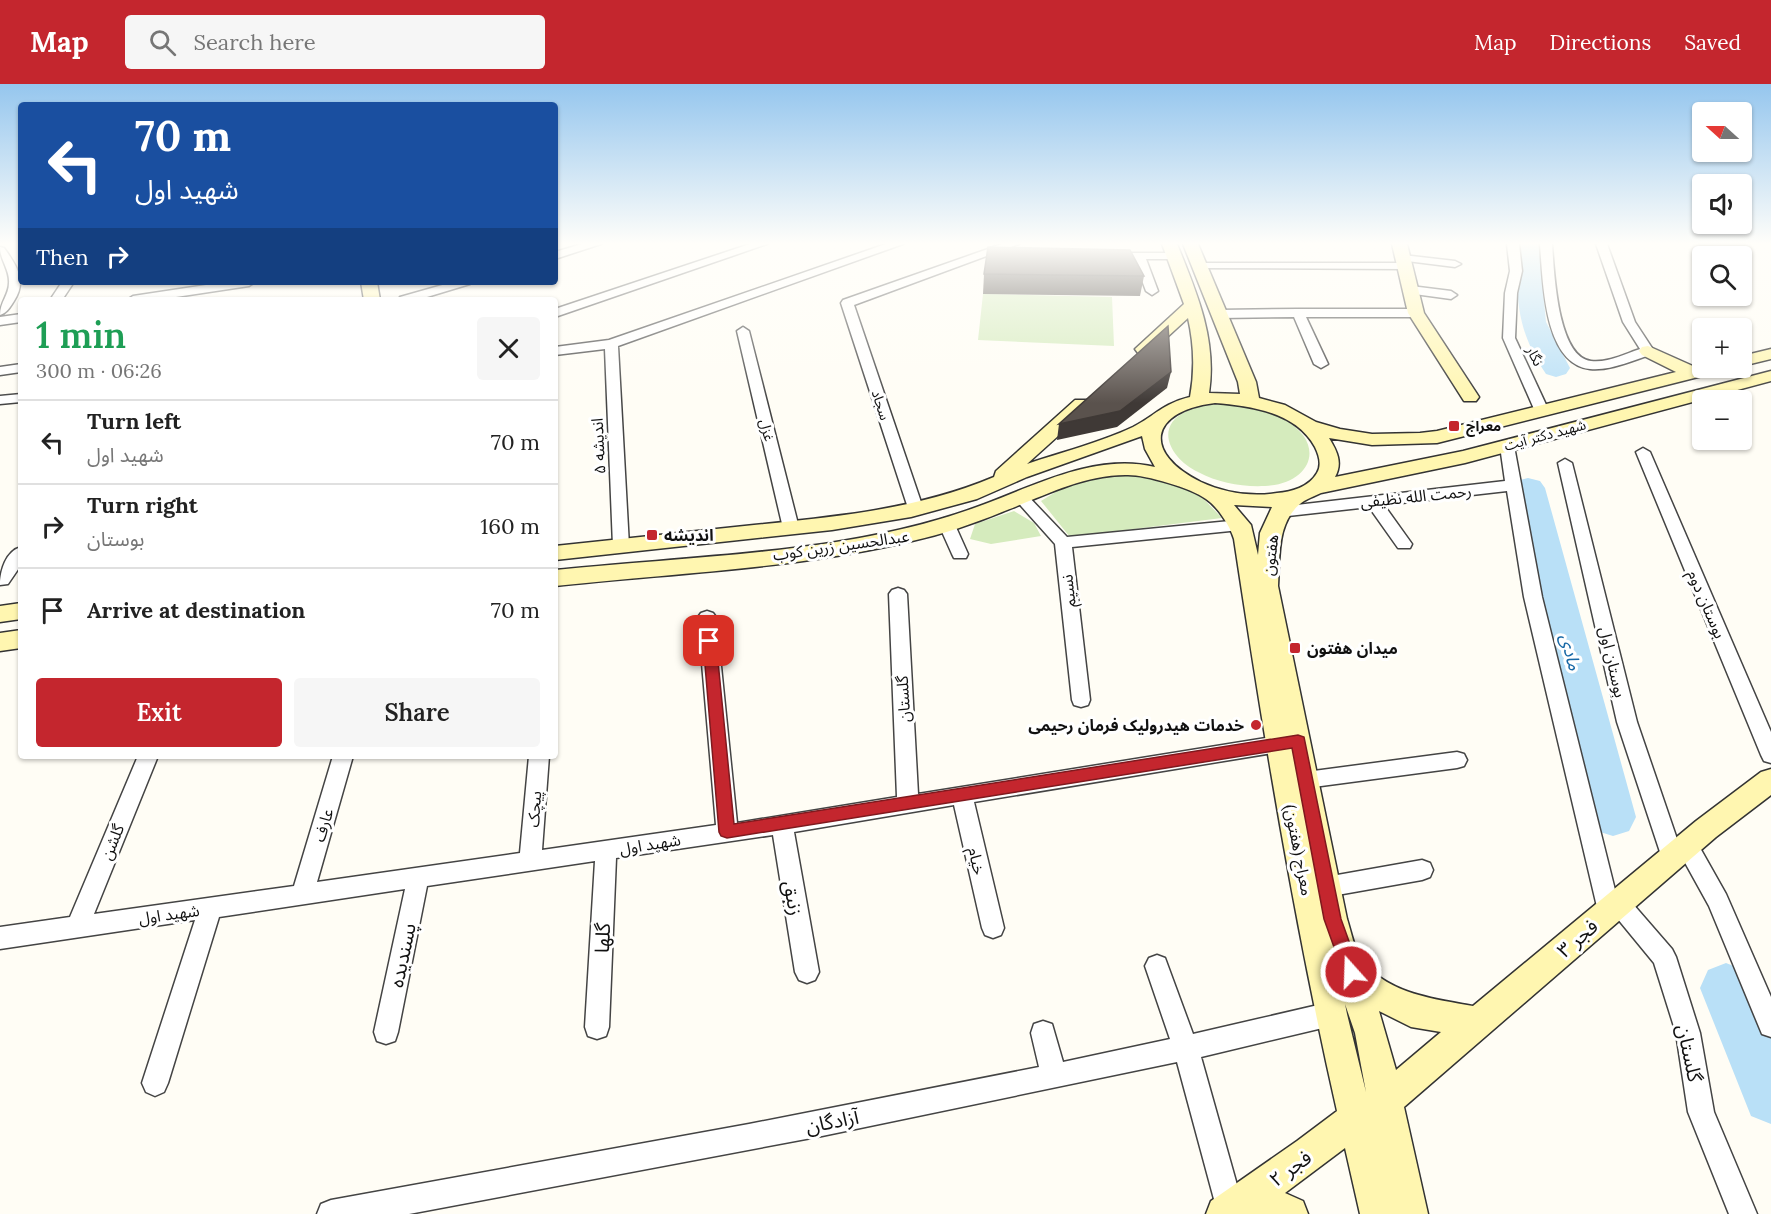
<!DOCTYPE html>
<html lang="en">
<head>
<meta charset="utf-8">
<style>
  body { margin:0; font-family:Lora,"Noto Sans Arabic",serif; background:#f6f6f6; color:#222; height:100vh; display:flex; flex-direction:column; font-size:22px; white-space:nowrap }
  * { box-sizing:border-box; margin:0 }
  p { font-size:20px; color:#767676 }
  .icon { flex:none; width:33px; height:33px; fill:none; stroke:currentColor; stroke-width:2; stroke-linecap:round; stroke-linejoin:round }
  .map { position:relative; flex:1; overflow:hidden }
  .side { position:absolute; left:18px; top:213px; width:540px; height:462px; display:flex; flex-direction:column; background:#fff; border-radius:6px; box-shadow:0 2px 4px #0004 }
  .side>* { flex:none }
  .hud { position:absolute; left:18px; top:18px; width:540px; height:183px; border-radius:6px; box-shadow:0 2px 4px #0004; background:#1a4fa0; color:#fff; overflow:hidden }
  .needle { width:39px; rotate:291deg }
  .tools { position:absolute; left:1692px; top:18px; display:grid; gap:12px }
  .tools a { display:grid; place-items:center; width:60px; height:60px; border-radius:6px; background:#fff; box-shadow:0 2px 4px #0004; font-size:30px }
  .pin { position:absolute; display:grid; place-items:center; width:51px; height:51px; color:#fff; margin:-26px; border-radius:12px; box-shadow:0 3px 9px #0006 }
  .me { position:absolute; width:66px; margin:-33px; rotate:340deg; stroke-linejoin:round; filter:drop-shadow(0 0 4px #0008) }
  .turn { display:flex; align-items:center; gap:21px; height:126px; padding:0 18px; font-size:27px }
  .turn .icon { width:78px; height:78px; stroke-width:2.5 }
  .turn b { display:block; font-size:42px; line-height:51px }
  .then { display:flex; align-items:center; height:57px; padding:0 18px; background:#0003; gap:12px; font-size:22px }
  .round { display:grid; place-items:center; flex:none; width:63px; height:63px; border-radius:6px; background:#f6f6f6 }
  .summary { display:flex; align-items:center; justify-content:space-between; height:102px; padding:0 18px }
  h1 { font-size:36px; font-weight:600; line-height:45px; color:#1e9e55 }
  .button { display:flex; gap:12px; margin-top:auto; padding:12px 18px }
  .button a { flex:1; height:69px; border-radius:6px; background:#c4262e; color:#fff; font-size:24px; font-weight:600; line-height:69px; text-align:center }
  .button a+a { background:#f6f6f6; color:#222 }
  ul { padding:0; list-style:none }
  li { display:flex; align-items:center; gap:18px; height:84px; padding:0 18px; border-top:2px solid #e0e0e0 }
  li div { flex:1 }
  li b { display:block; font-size:22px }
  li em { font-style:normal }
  header { display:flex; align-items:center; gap:36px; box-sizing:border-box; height:84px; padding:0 30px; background:#c4262e; color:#fff }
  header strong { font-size:28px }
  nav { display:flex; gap:33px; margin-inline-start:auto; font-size:21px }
  .search { width:420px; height:54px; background:#f6f6f6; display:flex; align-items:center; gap:15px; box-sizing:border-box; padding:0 21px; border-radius:6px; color:#767676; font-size:22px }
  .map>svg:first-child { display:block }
  .green { fill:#d5ebbd }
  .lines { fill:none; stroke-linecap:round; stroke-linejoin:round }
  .river { fill:#b9e0f7; fill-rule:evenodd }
  .street-casing { stroke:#444; stroke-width:3 }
  .secondary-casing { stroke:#333; stroke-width:3 }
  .street { fill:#fff; fill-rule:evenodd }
  .secondary { fill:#fff6b0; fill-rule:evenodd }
  .wall { fill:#4d4742 }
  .shaded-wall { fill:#3f3936 }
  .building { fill:#5a524d; stroke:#3f3936; stroke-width:1.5 }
  .route { fill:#c4262e; stroke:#7f191e; stroke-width:1.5 }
  .poi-dot { fill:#c4262e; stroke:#fff; stroke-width:2 }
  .labels { text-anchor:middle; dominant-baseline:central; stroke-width:6; stroke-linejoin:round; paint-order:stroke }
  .far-street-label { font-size:14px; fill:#111; stroke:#fff }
  .far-poi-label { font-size:14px; font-weight:bold; fill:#111; stroke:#fff; text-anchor:start }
  .street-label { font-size:16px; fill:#111; stroke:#fff }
  .poi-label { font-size:16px; font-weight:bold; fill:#111; stroke:#fff; text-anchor:start }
  .water-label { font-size:18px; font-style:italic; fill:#1768a6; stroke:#fff }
  .near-street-label { font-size:20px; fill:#111; stroke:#fff }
</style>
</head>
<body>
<header>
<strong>Map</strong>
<div class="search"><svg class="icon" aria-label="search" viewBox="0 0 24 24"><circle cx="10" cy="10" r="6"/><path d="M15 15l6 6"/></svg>Search here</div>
<nav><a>Map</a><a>Directions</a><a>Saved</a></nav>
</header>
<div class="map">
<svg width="1771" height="1130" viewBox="0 0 1771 1130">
  <rect width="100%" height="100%" fill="#fffdf5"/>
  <!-- green -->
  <path class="green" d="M983 210 1112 213 1114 262 978 256Z
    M1223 320C1245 322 1265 325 1285 336 1328 361 1310 400 1265 402 1241 403 1219 399 1198 388 1172 376 1152 343 1187 327 1198 322 1210 321 1223 320Z
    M1125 387 1196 407 1222 434 1070 453 1041 417 1080 393Z
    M1014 427 1034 439 1041 452 991 460 970 455 975 440Z"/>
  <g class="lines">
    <!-- river -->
    <path class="river" d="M1519 160H1543L1542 197 1546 238 1570 284 1566 290 1556 293 1546 290C1516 246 1515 211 1519 160Z
      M1528 394 1540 397 1545 404 1636 733 1629 747 1613 752 1597 747 1590 733 1511 404 1516 397Z
      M1726 879 1744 886 1771 948V1040L1751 1032 1700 904 1708 886Z"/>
    <defs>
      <path id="street" d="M582 160H601L555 175V168Z
        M750 160H767L555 233V225Z
        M886 160H903L618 262 629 462 627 466H615L613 462 605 265 555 271V263L609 256Z
        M1002 160H1019L854 221 923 424 915 429 909 427 841 219 843 216Z
        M1507 160H1519L1522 187 1517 209 1515 254 1548 325 1541 329 1534 325 1503 254 1505 209 1510 187Z
        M1540 160H1552C1554 186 1557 273 1591 277 1608 279 1625 270 1640 265L1623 238 1596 160H1607L1635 238 1654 267 1653 270C1633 276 1611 287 1590 285 1543 280 1543 195 1540 160Z
        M0 163 4 164C17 182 27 197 14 217 10 223 7 229 0 231 0 218 9 211 9 199 10 186 0 176 0 163Z
        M1109 169H1174L1180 172 1174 175H1146L1158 207 1152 211 1146 207 1134 175 1105 174V170Z
        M1403 171 1455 177 1461 180 1455 183 1399 176 1397 174Z
        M1199 179H1405L1411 182 1405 185 1195 184 1193 182Z
        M62 198H74L62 216H50Z
        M226 198H255L249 202 156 216H127L133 212Z
        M453 198H472L470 200 417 216H398L400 213Z
        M1411 202 1451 207 1457 211 1451 215 1407 209V203Z
        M1298 225H1416L1422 229 1416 233H1306L1328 280 1321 284 1314 280 1294 233 1219 234 1213 230 1219 226Z
        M21 230V238L0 241V233Z
        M743 243 749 247 799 444 791 449 783 444 737 247Z
        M21 280V288L0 291V283Z
        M21 310V318L0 320V312Z
        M1507 358 1514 362 1542 513 1616 810 1626 812 1672 865 1676 873 1700 949 1714 1028 1757 1130H1729L1688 1028 1676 949 1654 879 1617 834 1609 837 1601 834 1598 827 1524 513 1507 407 1384 421 1412 460 1410 464H1398L1369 423 1279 433 1271 428 1279 423 1505 397 1500 362Z
        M1643 364 1650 368 1771 648V679L1764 677 1761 671 1636 368Z
        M1565 375 1572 379 1637 638 1678 758 1687 753 1695 755 1726 810 1771 913V953L1762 950 1709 822 1683 775 1681 781 1673 783 1665 781 1662 774 1617 638 1558 379Z
        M1021 408 1026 410 1067 453 1240 436 1248 441 1240 446 1072 463 1090 616 1088 621 1081 623 1074 621 1072 616 1055 460 1013 413Z
        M947 436 955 441 968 470 966 474H954L952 470 939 441Z
        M21 463V481L8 500 0 501C0 487 6 467 21 463Z
        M898 504 904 506 907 510 918 710 1291 650 1298 652 1301 658 1298 664 1291 666 974 718 1004 844 1001 851 993 854 985 851 982 844 954 721 794 748 819 888 815 896 807 899 799 896 795 888 773 751 616 774 609 943 606 952 597 955 588 952 585 943 595 777 427 802 398 948 395 957 386 960 377 957 374 948 405 805 219 833 168 999 164 1008 155 1012 146 1008 142 999 195 836 0 865V843L70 833 138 672H158L94 830 294 802 333 672H353L317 798 520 769 529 672H549L542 766 716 741 698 533 701 529 707 527 713 529 716 533 737 739 897 713 889 510 892 506Z
        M1457 668 1464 670 1467 676 1464 682 1457 684 1306 704 1299 702 1296 696 1299 690 1306 688Z
        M1422 776 1430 779 1433 786 1430 793 1422 796 1326 813 1318 810 1315 803 1318 796 1326 793Z
        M1157 871 1165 874 1193 950 1331 918 1340 922 1343 930 1340 938 1331 942 1201 973 1244 1126 1242 1130H1218L1177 978 822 1052 409 1130H317L321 1120 331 1116 749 1040 1039 983 1031 949 1034 940 1043 937 1052 940 1063 978 1170 955 1145 882 1149 874Z"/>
      <path id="secondary" d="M1162 160H1177C1197 209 1217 256 1209 309L1240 310 1238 298 1183 160H1198L1256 298 1259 314 1285 321 1316 338 1340 345 1372 350 1420 349 1437 347 1676 288 1642 271 1639 267 1642 263 1648 262 1695 283 1702 281V284H1721L1718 288 1437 359 1372 361 1329 354C1337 367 1343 379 1335 393L1463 367 1771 287V297L1465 379 1321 409C1315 412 1309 414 1304 417 1276 436 1280 472 1278 502L1347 835C1351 847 1355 869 1363 878 1390 910 1434 915 1473 922L1696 737 1761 688 1771 685V711L1716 753 1404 1023 1428 1130H1360L1345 1064 1285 1109 1303 1117 1308 1130H1206L1211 1117 1297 1057 1337 1027C1294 838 1263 647 1234 455 1230 442 1218 423 1206 415 1191 404 1146 391 1128 391 1084 390 1042 413 1002 428 973 440 943 450 912 457 796 485 673 489 555 502V486C697 471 851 471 985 420 1038 400 1097 369 1155 383L1145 365 1142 352 1027 393 977 415 911 433 832 446 555 476V462C621 455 688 448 754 441 836 433 918 425 994 393L996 387 1075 316H1089L1091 320 1089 324 1027 380C1062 368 1099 359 1133 343 1156 331 1162 320 1190 313 1195 286 1194 260 1188 234L1150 269H1138L1135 265 1184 220ZM1215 319C1251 322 1296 328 1315 363 1319 371 1322 381 1317 389 1309 403 1291 408 1277 409 1251 413 1225 409 1201 398 1142 369 1149 327 1215 319ZM1234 421 1272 423 1260 449 1258 471 1251 441ZM1345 920 1355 949 1366 1008 1347 930ZM1379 927 1411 943 1441 948 1396 986Z
        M1392 160H1407L1424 229 1479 313 1476 317H1464L1408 229Z
        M361 198H377L380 216H364Z
        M1771 265V275L1742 282V272Z
        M21 519V535L0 538V522Z
        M21 546V564L0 567V549Z"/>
    </defs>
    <!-- street casing -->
    <use href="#street" class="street-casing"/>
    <!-- secondary casing -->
    <use href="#secondary" class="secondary-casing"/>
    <!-- street -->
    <use href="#street" class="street"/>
    <!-- secondary -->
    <use href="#secondary" class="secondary"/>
  </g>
  <!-- wall -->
  <path class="wall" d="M984 190 1144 192 1140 212 983 210Z"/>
  <!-- shaded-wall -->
  <path class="shaded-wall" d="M1171 288 1167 304 1117 343 1057 356 1059 340Z"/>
  <!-- building -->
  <path class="building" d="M988 163 1130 166 1144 192 984 190Z
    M1168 242 1171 288 1120 327 1059 340Z"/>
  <!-- sky -->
  <linearGradient id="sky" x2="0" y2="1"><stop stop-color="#95c6ee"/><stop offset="0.5" stop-color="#fffefa"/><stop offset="1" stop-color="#fffefa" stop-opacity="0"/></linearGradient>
  <rect width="1771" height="319" fill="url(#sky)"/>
  <!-- route -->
  <path class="route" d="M709 552 716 557 734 740 1298 651 1304 653 1341 835 1360 888 1358 894 1351 896 1345 894 1324 835 1292 664 727 754 721 752 719 748 703 557Z"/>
  <!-- markers -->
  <g class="poi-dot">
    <rect x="1448" y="336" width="12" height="12" rx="3"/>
    <rect x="646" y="445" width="12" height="12" rx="3"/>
    <rect x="1289" y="558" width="12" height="12" rx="3"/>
    <circle cx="1256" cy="641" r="6"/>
  </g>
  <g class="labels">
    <!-- far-street labels -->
    <g class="far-street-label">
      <text transform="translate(1535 272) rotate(64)">نگار</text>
      <text transform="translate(881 321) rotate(72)">سجاد</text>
      <text transform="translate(767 346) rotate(76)">غزل</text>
      <text transform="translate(1545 351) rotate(-15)">شهید دکتر آیت</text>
    </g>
    <!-- far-poi labels -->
    <g class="far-poi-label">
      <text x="1466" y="342">معراج</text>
    </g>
    <!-- street labels -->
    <g class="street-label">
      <text transform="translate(598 362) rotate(-93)">اندیشه ۵</text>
      <text transform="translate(1416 412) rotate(-6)">رحمت الله نظیفی</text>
      <text transform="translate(841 461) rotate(-8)">عبدالحسین زرین کوب</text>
      <text transform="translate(1270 471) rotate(-83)">هفتون</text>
      <text transform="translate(1068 507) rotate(-96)">نسیم</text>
      <text transform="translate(1707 520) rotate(67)">بوستان دوم</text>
      <text transform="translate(1613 578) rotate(77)">بوستان اول</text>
      <text transform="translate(903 615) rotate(-93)">گلستان</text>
      <text transform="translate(534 725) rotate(-86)">پیچک</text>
      <text transform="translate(323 741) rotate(-73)">عارف</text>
      <text transform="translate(112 758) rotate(-68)">گلشن</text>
      <text transform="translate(650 760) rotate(-9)">شهید اول</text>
      <text transform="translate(1299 766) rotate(79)">معراج (هفتون)</text>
      <text transform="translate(977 777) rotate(77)">خیام</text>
      <text transform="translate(169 830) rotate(-8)">شهید اول</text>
    </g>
    <!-- poi labels -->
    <g class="poi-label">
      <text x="664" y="451">اندیشه</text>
      <text x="1307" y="564">میدان هفتون</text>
      <text x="1244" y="641" text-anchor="end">خدمات هیدرولیک فرمان رحیمی</text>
    </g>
    <!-- water labels -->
    <g class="water-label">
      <text transform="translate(1571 568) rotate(76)">مادی</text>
    </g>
    <!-- near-street labels -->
    <g class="near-street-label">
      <text transform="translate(794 814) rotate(81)">زنبق</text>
      <text transform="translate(602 854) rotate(-87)">گلها</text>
      <text transform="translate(1577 854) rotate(-41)">فجر ۳</text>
      <text transform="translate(402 871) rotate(-78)">پسندیده</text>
      <text transform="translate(1690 969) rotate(78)">گلستان</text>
      <text transform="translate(832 1037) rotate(-11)">آزادگان</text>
      <text transform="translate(1290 1084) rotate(-36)">فجر ۲</text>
    </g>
  </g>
</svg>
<div class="tools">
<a><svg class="needle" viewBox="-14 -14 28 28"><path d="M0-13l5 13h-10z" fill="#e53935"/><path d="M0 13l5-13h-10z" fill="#767676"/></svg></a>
<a><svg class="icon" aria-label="sound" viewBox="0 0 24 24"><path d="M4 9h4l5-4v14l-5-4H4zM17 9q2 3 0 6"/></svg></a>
<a><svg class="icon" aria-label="search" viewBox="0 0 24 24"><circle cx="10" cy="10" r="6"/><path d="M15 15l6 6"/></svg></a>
<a>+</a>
<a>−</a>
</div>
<div class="pin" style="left:709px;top:557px;background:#d93025"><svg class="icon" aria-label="arrive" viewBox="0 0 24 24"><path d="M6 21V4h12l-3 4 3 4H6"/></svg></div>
<svg class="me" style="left:1351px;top:888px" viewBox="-20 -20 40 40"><circle r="17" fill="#c4262e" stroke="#fff" stroke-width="3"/><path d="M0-11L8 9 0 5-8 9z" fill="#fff"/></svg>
<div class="hud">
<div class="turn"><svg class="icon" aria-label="left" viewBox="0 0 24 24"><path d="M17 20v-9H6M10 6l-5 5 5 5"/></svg><div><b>70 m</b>شهید اول</div></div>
<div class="then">Then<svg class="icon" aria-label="right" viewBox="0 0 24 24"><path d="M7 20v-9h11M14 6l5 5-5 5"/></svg></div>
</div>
<section class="side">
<div class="summary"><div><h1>1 min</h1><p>300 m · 06:26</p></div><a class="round"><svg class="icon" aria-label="close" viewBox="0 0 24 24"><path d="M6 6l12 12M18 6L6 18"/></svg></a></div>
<ul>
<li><svg class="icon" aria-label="left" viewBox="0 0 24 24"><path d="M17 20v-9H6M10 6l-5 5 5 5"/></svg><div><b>Turn left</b><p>شهید اول</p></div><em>70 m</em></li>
<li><svg class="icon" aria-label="right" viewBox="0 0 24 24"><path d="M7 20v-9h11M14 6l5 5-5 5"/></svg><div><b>Turn right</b><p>بوستان</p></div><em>160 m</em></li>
<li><svg class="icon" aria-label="arrive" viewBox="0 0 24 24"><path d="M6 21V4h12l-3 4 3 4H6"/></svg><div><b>Arrive at destination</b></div><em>70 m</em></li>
</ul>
<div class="button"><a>Exit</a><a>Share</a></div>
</section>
</div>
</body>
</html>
